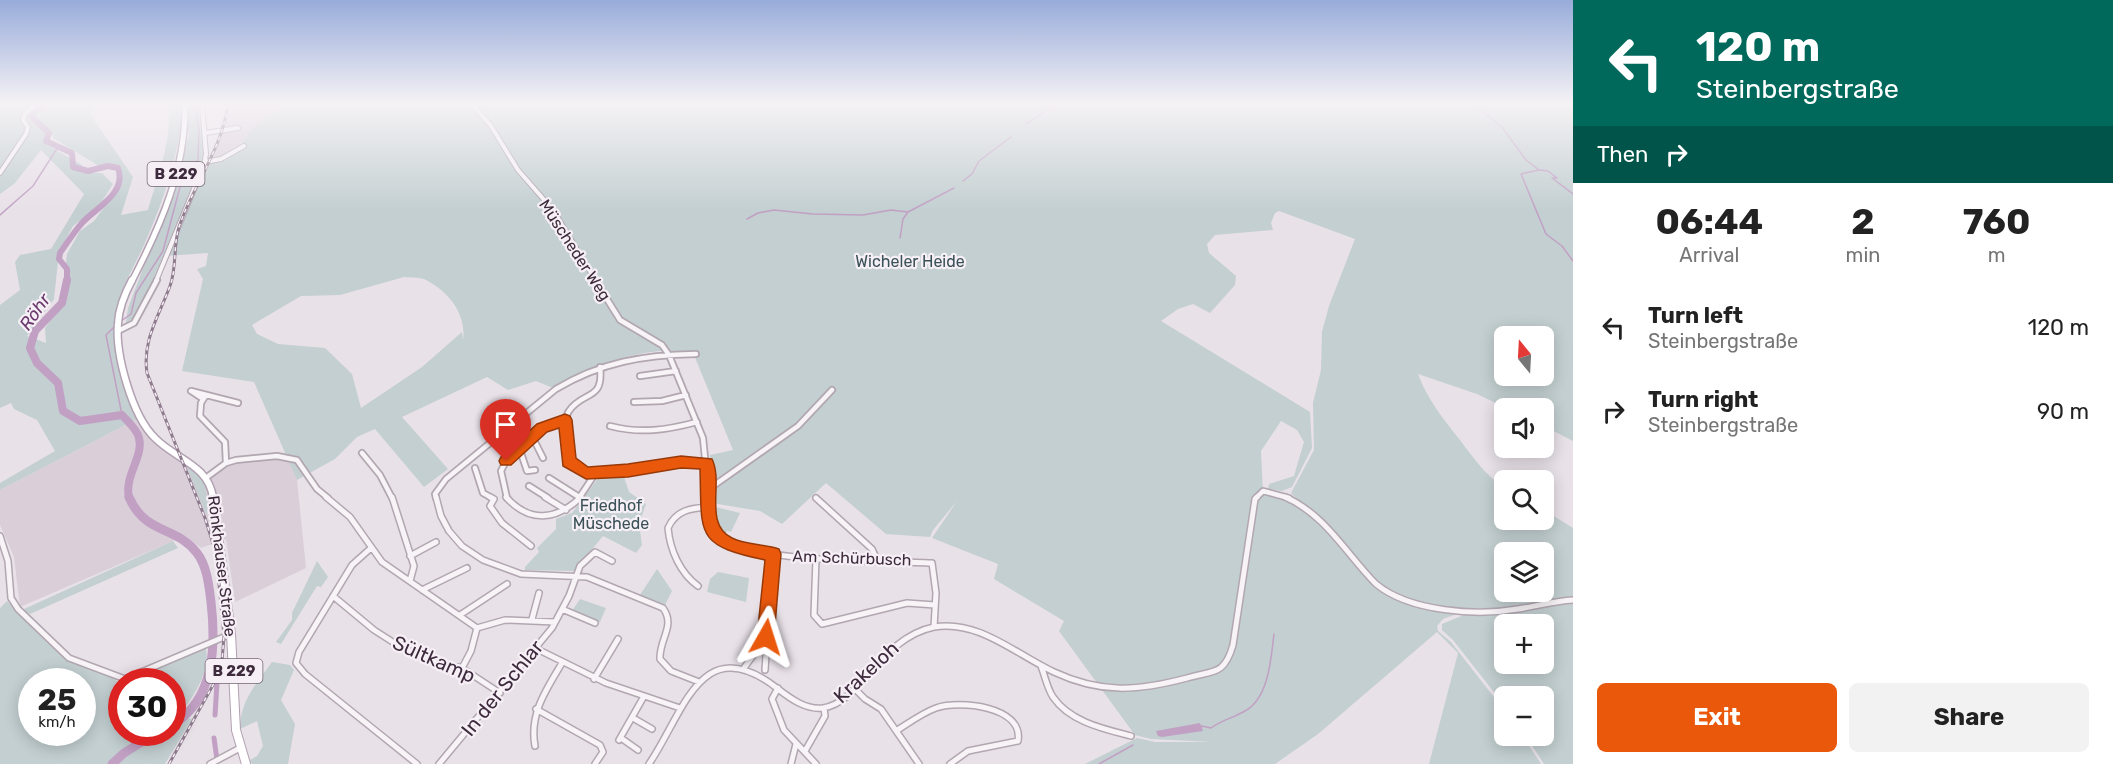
<!DOCTYPE html>
<html lang="en">
<head>
<meta charset="utf-8">
<style>
  body { margin:0; font-family:Rubik,sans-serif; background:#f2f2f2; color:#222; height:100vh; display:flex; flex-direction:column; font-size:22px; white-space:nowrap }
  * { box-sizing:border-box; margin:0 }
  p { font-size:20px; color:#767676 }
  .icon { flex:none; width:33px; height:33px; fill:none; stroke:currentColor; stroke-width:2; stroke-linecap:round; stroke-linejoin:round }
  .map { position:relative; flex:1; overflow:hidden }
  .side { display:flex; flex-direction:column; background:#fff; width:540px }
  .side>* { flex:none }
  .top-card { background:#00695c; color:#fff; overflow:hidden }
  .needle { width:39px; rotate:342deg }
  .fabs { position:absolute; left:1494px; top:326px; display:grid; gap:12px }
  .fabs a { display:grid; place-items:center; width:60px; height:60px; border-radius:9px; background:#fff; box-shadow:0 3px 15px #0003; font-size:30px }
  .speed { position:absolute; left:18px; top:668px; display:flex; gap:12px; font-size:30px; font-weight:700; text-align:center }
  .speed>* { display:grid; place-content:center; width:78px; height:78px; border-radius:50%; background:#fff; box-shadow:0 3px 15px #0003; line-height:1 }
  .speed small { font-size:15px; font-weight:400 }
  .speed .limit { border:9px solid #d22; background:#fff; color:#111 }
  .pin { position:absolute; display:grid; place-items:center; width:51px; height:51px; color:#fff; margin:-62px -26px; border-radius:50% 50% 50% 0; rotate:-45deg; box-shadow:0 0 6px #0007 }
  .pin .icon { rotate:45deg }
  .me { position:absolute; width:66px; margin:-33px; rotate:6deg; stroke-linejoin:round; filter:drop-shadow(0 0 4px #0008) }
  .turn { display:flex; align-items:center; gap:21px; height:126px; padding:0 24px; font-size:27px }
  .turn .icon { width:78px; height:78px; stroke-width:2.5 }
  .turn b { display:block; font-size:42px; line-height:51px }
  .then { display:flex; align-items:center; height:57px; padding:0 24px; background:#0003; gap:12px; font-size:22px }
  .eta { display:flex; justify-content:space-evenly; align-items:center; height:102px; text-align:center }
  .eta b { font-size:36px; font-weight:700; line-height:42px }
  .action { display:flex; gap:12px; margin-top:auto; padding:12px 24px }
  .action a { flex:1; height:69px; border-radius:9px; background:#ea580c; color:#fff; font-size:24px; font-weight:700; line-height:69px; text-align:center }
  .action a+a { background:#f2f2f2; color:#222 }
  ul { padding:0; list-style:none }
  li { display:flex; align-items:center; gap:18px; height:84px; padding:0 24px }
  li div { flex:1 }
  li b { display:block; font-size:22px }
  li em { font-style:normal }
  main { display:flex; flex:1; min-height:0 }
  .map>svg:first-child { display:block }
  .built { fill:#dacfd9 }
  .green { fill:#c3cfd1; fill-rule:evenodd }
  .water { fill:#c1a0c4 }
  .lines { fill:none; stroke-linecap:round; stroke-linejoin:round }
  .stream { stroke:#c1a0c4; stroke-width:1.5 }
  .canal { stroke:#c1a0c4; stroke-width:5 }
  .river-far2 { stroke:#c1a0c4; stroke-width:6 }
  .river-far1 { stroke:#c1a0c4; stroke-width:8 }
  .river { stroke:#c1a0c4; stroke-width:9 }
  .minor-far2-casing { stroke:#b2a7b1; stroke-width:6 }
  .minor-far1-casing { stroke:#b2a7b1; stroke-width:8 }
  .minor-casing { stroke:#b2a7b1; stroke-width:8 }
  .major-far2-casing { stroke:#b2a1b2; stroke-width:8 }
  .major-far1-casing { stroke:#b2a1b2; stroke-width:9 }
  .major-casing { stroke:#b2a1b2; stroke-width:10 }
  .minor-far2 { stroke:#f7f3f6; stroke-width:4 }
  .minor-far1 { stroke:#f7f3f6; stroke-width:4.5 }
  .minor { stroke:#f7f3f6; stroke-width:5 }
  .major-far2 { stroke:#fff; stroke-width:5 }
  .major-far1 { stroke:#fff; stroke-width:6 }
  .major { stroke:#fff; stroke-width:8 }
  .rail-casing { stroke:#907c8f; stroke-width:3 }
  .rail { stroke:#f6f0f6; stroke-width:1.5; stroke-dasharray:4; stroke-linecap:butt }
  .route { fill:#ea580c; stroke:#983908; stroke-width:1.5 }
  .labels { text-anchor:middle; dominant-baseline:central; stroke-width:4.5; stroke-linejoin:round; paint-order:stroke }
  .shield { fill:#f6f0f6; stroke:#756674; stroke-width:1.5 }
  .shield-label { font-size:15px; font-weight:bold; fill:#3e2b3d }
  .street-label { font-size:16px; fill:#3e2b3d; stroke:#f6f0f6 }
  .park-label { font-size:16px; fill:#3a5158; stroke:#f6f0f6 }
  .water-label { font-size:18px; font-style:italic; fill:#6b396d; stroke:#f6f0f6 }
  .near-street-label { font-size:20px; fill:#3e2b3d; stroke:#f6f0f6 }
</style>
</head>
<body>
<main>
<div class="map">
<svg width="1573" height="764" viewBox="0 0 1573 764">
  <rect width="100%" height="100%" fill="#e8e1e8"/>
  <!-- built -->
  <path class="built" d="M226 104H289L261 120 243 145 220 159 209 160 224 123Z
    M137 419 158 445 203 477 210 472 246 460 289 459 297 480 306 568 235 602 226 539 201 548 185 536 20 607 14 557 0 525V490Z"/>
  <!-- green -->
  <path class="green" d="M0 104H95L90 114 133 177 121 215 148 210C156 181 175 133 167 104H183C180 153 164 200 144 245 133 269 117 295 114 321 111 348 126 396 137 419L0 490V483L55 451 37 420 14 409 11 403 0 408V305L20 290 15 262 20 255 51 249 84 194 41 150 15 183 0 194ZM54 134 53 138 99 166H109L120 173 122 183 94 221 80 231 67 254 65 271 68 283 64 302 45 328 46 343 27 336 54 299 59 252 73 226 99 206 113 184 102 173H82V165L44 143Z
    M184 104H204L209 160C242 156 241 140 260 121 267 114 280 109 289 104H1573V441L1544 426V408H1506L1477 394 1418 374C1427 399 1444 420 1460 440 1474 459 1485 474 1504 488V519H1544V510L1573 528V598C1547 599 1522 606 1496 608 1461 609 1414 609 1384 588 1369 577 1360 560 1347 547 1329 529 1309 512 1291 493L1314 450 1313 403 1321 370 1322 332 1329 306 1355 239 1279 211 1275 213 1271 223 1273 230 1215 235 1207 244 1209 253 1236 276 1235 285 1210 313 1193 304 1178 309 1161 321 1310 412 1312 448 1292 487 1282 491 1268 489 1269 484 1294 476 1304 442 1297 430 1281 421 1261 451 1263 493C1299 492 1337 541 1359 566 1365 573 1370 581 1377 587 1401 605 1437 606 1465 611L1443 619 1437 626 1438 631 1451 642 1504 710V735H1522L1541 764H1429L1458 653 1437 632 1318 734 1275 764H1085L1137 738 1155 742H1212L1151 739 1135 735 1059 631 1064 621 994 579 998 564 932 538 957 501 933 530 930 537 886 534 826 483 782 524 760 511 712 503 710 455 733 450 694 355 673 356 670 350C625 353 592 367 553 388L536 381 508 390 487 377 402 417 448 469 424 487 375 429 357 437 335 459 297 480 254 382 182 371 203 279 197 269 206 266 208 253 165 256 138 316 126 323 128 308 169 200 189 136ZM404 277C410 278 418 277 424 279 447 290 467 313 463 340L462 332 422 367 361 408 352 374 325 348 278 344 257 334 252 325 301 296 340 295ZM1504 336H1544V375H1504ZM1504 552H1544V591H1504Z
    M186 465 204 478 209 511 206 514Z
    M618 472 623 474 629 492 646 504 639 524 642 545 636 553 603 536 574 571 525 570V567L539 552 537 548 556 529V519L572 513 600 476Z
    M711 506 740 513 731 532 727 531 724 538 718 536 712 517Z
    M173 541 178 548 30 614 22 610Z
    M317 561 328 577 321 587 317 586 281 644 276 642 292 620V613Z
    M657 569 672 591 665 605 640 595Z
    M718 572 749 578 746 602 707 592 710 579Z
    M580 599 606 608 600 622 572 611Z
    M7 601 60 654 106 674 121 684 122 732H131L128 739 132 741 137 739 136 732H172V681H128V679L205 646C213 669 192 699 178 717L192 719 165 764H0V608ZM32 681H82V732H32Z
    M1573 602V764H1544L1525 735H1544V696H1504V705L1453 640 1442 630V624L1471 612ZM1504 624H1544V663H1504Z
    M272 662 290 665 294 670 281 700 295 724 288 764H252L250 760 257 756 263 746 257 721 240 729C240 701 256 684 272 662Z"/>
  <!-- water -->
  <path class="water" d="M1200 723 1203 731 1162 737 1158 736 1156 731Z"/>
  <g class="lines">
    <!-- stream -->
    <path class="stream" d="M1473 104 1502 127 1526 160 1539 170 1521 174 1546 234 1562 246 1573 261
      M1026 124 1057 104
      M1540 170 1548 171 1557 178H1552L1573 194
      M963 181 972 174 979 161 1011 137
      M0 215 33 186 58 147
      M747 219 758 213 774 210 813 214 863 215 891 210 908 212
      M900 238 903 219 908 212 954 188
      M121 321 131 314 136 293 163 251 180 187 198 160 199 130 195 104
      M115 326 106 335 122 415
      M1201 729 1202 726 1211 728C1222 720 1233 718 1245 711 1269 698 1271 658 1274 634
      M1099 764 1133 745"/>
    <!-- canal -->
    <path class="canal" d="M210 670 217 683 215 715
      M214 738 217 760"/>
    <!-- river-far2 -->
    <path class="river-far2" d="M46 104 33 112 31 116 49 133 46 141 72 153 73 167 88 171 108 166 118 168C127 193 97 207 82 223 74 232 67 243 60 253L59 259 67 269V281"/>
    <!-- river-far1 -->
    <path class="river-far1" d="M67 280 62 303 35 331 30 348 37 363 58 383 63 411 80 421 122 415C128 422 137 429 139 438 144 457 124 475 129 498"/>
    <!-- river -->
    <path class="river" d="M129 497C145 535 177 526 197 553 207 566 209 586 211 602 216 645 215 700 172 725
      M112 764 124 753 158 732"/>
    <defs>
      <path id="minor-far2" d="M472 104 491 126 518 170 553 210 596 281
        M205 133 238 128
        M205 162 221 159 244 146
        M0 173 26 134 28 127 23 120 25 114 36 104
        M156 281 204 165 206 154 202 104"/>
      <path id="minor-far1" d="M595 280 620 320 662 345 669 355 703 438 709 498
        M118 331 134 323 157 280
        M600 367C604 402 583 390 569 411 563 419 565 432 565 442 566 449 566 459 570 464 583 482 647 468 668 466L679 462 707 463
        M640 376 676 371
        M206 395 201 403 200 416 225 442 226 463
        M203 399 191 391 238 403
        M634 402 662 401 686 395
        M610 426C640 434 667 430 697 422
        M533 438 543 458
        M520 450 527 471 535 470
        M362 453 380 475 392 498
        M475 468 483 493 492 498
        M207 477 226 463 236 460 277 456 297 460 317 489 328 498
        M549 478 579 497
        M529 486 548 498
        M709 489 798 426 832 390
        M436 498 435 494 446 479 556 389C601 362 644 355 696 354
        M507 498 501 471 506 461 542 428 565 420
        M579 498 595 474
        M1256 498 1263 491 1289 498"/>
      <path id="minor" d="M326 497 350 517 382 562 477 628 505 620 555 622
        M392 497 414 566 410 581
        M436 497 441 516 449 531 462 546 483 560 521 574 587 577 663 608C676 626 659 639 660 659L671 671 699 682
        M490 497 494 499 490 506 502 523 531 546
        M506 497C529 523 556 521 581 497
        M545 497 566 510
        M709 497 710 521 718 539C772 564 871 560 932 563L936 593 934 627
        M1285 497C1325 514 1347 555 1376 584 1410 612 1477 616 1518 609 1537 606 1554 601 1573 600
        M816 498 872 549 877 560
        M0 536 8 561 11 598 18 609 69 658 125 679 231 634
        M371 548 352 565 299 652 296 663 305 674 417 764
        M410 556 436 542
        M816 559 814 615 822 624 907 603 935 605
        M698 586C680 573 670 550 668 528 676 510 691 508 709 507
        M422 590 467 568
        M333 596 374 630 399 646 436 663 462 668 500 693
        M562 609 595 623
        M460 615 507 584
        M532 619 539 593
        M535 648 606 683 680 708
        M1041 666C1045 676 1047 688 1053 697 1070 722 1104 729 1131 736
        M462 668 471 651 477 628
        M744 668 765 639
        M765 670 773 554
        M594 679 618 639
        M778 688 772 699 784 730 816 764
        M854 688 865 699 881 709 919 764
        M536 709 600 745 603 752 595 764
        M633 718 652 729
        M896 731C909 723 922 713 936 708 959 700 1024 706 1018 741L968 751 950 764
        M621 738 638 750
        M619 740 643 698
        M535 746C529 714 546 690 562 663
        M805 751 825 716 824 708
        M210 764 240 748
        M439 764 552 628 569 596 580 566 595 552 612 561
        M649 764C684 713 701 628 778 689 791 699 806 710 823 708 861 703 880 638 934 627 978 619 1017 655 1054 672 1101 694 1138 691 1187 678 1214 670 1224 676 1233 645L1255 499 1257 497
        M791 764 796 744"/>
      <path id="major-far2" d="M132 281C161 225 186 169 185 104"/>
      <path id="major-far1" d="M132 280C125 293 119 307 118 323 115 354 132 416 155 438 175 459 209 465 213 498"/>
      <path id="major" d="M213 497 231 634 236 730 246 764"/>
    </defs>
    <!-- minor-far2 casing -->
    <use href="#minor-far2" class="minor-far2-casing"/>
    <!-- minor-far1 casing -->
    <use href="#minor-far1" class="minor-far1-casing"/>
    <!-- minor casing -->
    <use href="#minor" class="minor-casing"/>
    <!-- major-far2 casing -->
    <use href="#major-far2" class="major-far2-casing"/>
    <!-- major-far1 casing -->
    <use href="#major-far1" class="major-far1-casing"/>
    <!-- major casing -->
    <use href="#major" class="major-casing"/>
    <!-- minor-far2 -->
    <use href="#minor-far2" class="minor-far2"/>
    <!-- minor-far1 -->
    <use href="#minor-far1" class="minor-far1"/>
    <!-- minor -->
    <use href="#minor" class="minor"/>
    <!-- major-far2 -->
    <use href="#major-far2" class="major-far2"/>
    <!-- major-far1 -->
    <use href="#major-far1" class="major-far1"/>
    <!-- major -->
    <use href="#major" class="major"/>
    <defs>
      <path id="rail" d="M169 764 213 685 222 661 224 636 216 553 205 518 147 373C142 340 159 316 170 286 177 267 173 246 179 227 193 185 222 150 228 104"/>
    </defs>
    <!-- rail casing -->
    <use href="#rail" class="rail-casing"/>
    <!-- rail -->
    <use href="#rail" class="rail"/>
  </g>
  <!-- sky -->
  <linearGradient id="sky" x2="0" y2="1"><stop stop-color="#98acda"/><stop offset="0.49" stop-color="#f5f2f5"/><stop offset="1" stop-color="#f5f2f5" stop-opacity="0"/></linearGradient>
  <rect width="1573" height="211" fill="url(#sky)"/>
  <!-- route -->
  <path class="route" d="M565 414 570 416 572 420 576 458 588 467 628 464 681 456 712 459C724 483 703 524 732 538 746 545 764 544 779 549L781 554 774 637 772 643 766 645 760 643 757 637 765 560C694 545 702 535 700 469L681 468 628 477 586 479 563 466 559 428 547 432 511 465H501L499 461 501 457 537 424Z"/>
  <g class="labels">
    <!-- shield labels -->
    <g class="shield">
      <rect x="147.5" y="162" width="57" height="24" rx="4.5"/>
      <rect x="205.5" y="659" width="57" height="24" rx="4.5"/>
    </g>
    <g class="shield-label">
      <text x="176" y="174">B 229</text>
      <text x="234" y="671">B 229</text>
    </g>
    <!-- street labels -->
    <g class="street-label">
      <text transform="translate(575 250) rotate(57)">Müscheder Weg</text>
      <text transform="translate(852 558) rotate(2)">Am Schürbusch</text>
      <text transform="translate(222 566) rotate(83)">Rönkhauser Straße</text>
    </g>
    <!-- park labels -->
    <g class="park-label">
      <text x="910" y="261">Wicheler Heide</text>
      <text x="611" y="505">Friedhof<tspan x="611" dy="18">Müschede</tspan></text>
    </g>
    <!-- water labels -->
    <g class="water-label">
      <text transform="translate(35 312) rotate(-55)">Röhr</text>
    </g>
    <!-- near-street labels -->
    <g class="near-street-label">
      <text transform="translate(434 659) rotate(24)">Sültkamp</text>
      <text transform="translate(866 672) rotate(-43)">Krakeloh</text>
      <text transform="translate(502 688) rotate(-51)">In der Schlar</text>
    </g>
  </g>
</svg>
<div class="fabs">
<a><svg class="needle" viewBox="-14 -14 28 28"><path d="M0-13l5 13h-10z" fill="#e53935"/><path d="M0 13l5-13h-10z" fill="#767676"/></svg></a>
<a><svg class="icon" aria-label="sound" viewBox="0 0 24 24"><path d="M4 9h4l5-4v14l-5-4H4zM17 9q2 3 0 6"/></svg></a>
<a><svg class="icon" aria-label="search" viewBox="0 0 24 24"><circle cx="10" cy="10" r="6"/><path d="M15 15l6 6"/></svg></a>
<a><svg class="icon" aria-label="layers" viewBox="0 0 24 24"><path d="M12 4l9 5-9 5-9-5zM3 14l9 5 9-5"/></svg></a>
<a>+</a>
<a>−</a>
</div>
<div class="speed"><div>25<small>km/h</small></div><div class="limit">30</div></div>
<div class="pin" style="left:506px;top:461px;background:#d93025"><svg class="icon" aria-label="arrive" viewBox="0 0 24 24"><path d="M6 21V4h12l-3 4 3 4H6"/></svg></div>
<svg class="me" style="left:766px;top:637px" viewBox="-20 -20 40 40"><path d="M0-17L14 15 0 8-14 15z" fill="#ea580c" stroke="#fff" stroke-width="4"/></svg>
</div>
<section class="side">
<div class="top-card">
<div class="turn"><svg class="icon" aria-label="left" viewBox="0 0 24 24"><path d="M17 20v-9H6M10 6l-5 5 5 5"/></svg><div><b>120 m</b>Steinbergstraße</div></div>
<div class="then">Then<svg class="icon" aria-label="right" viewBox="0 0 24 24"><path d="M7 20v-9h11M14 6l5 5-5 5"/></svg></div>
</div>
<div class="eta">
<div><b>06:44</b><p>Arrival</p></div>
<div><b>2</b><p>min</p></div>
<div><b>760</b><p>m</p></div>
</div>
<ul>
<li><svg class="icon" aria-label="left" viewBox="0 0 24 24"><path d="M17 20v-9H6M10 6l-5 5 5 5"/></svg><div><b>Turn left</b><p>Steinbergstraße</p></div><em>120 m</em></li>
<li><svg class="icon" aria-label="right" viewBox="0 0 24 24"><path d="M7 20v-9h11M14 6l5 5-5 5"/></svg><div><b>Turn right</b><p>Steinbergstraße</p></div><em>90 m</em></li>
</ul>
<div class="action"><a>Exit</a><a>Share</a></div>
</section>
</main>
</body>
</html>
